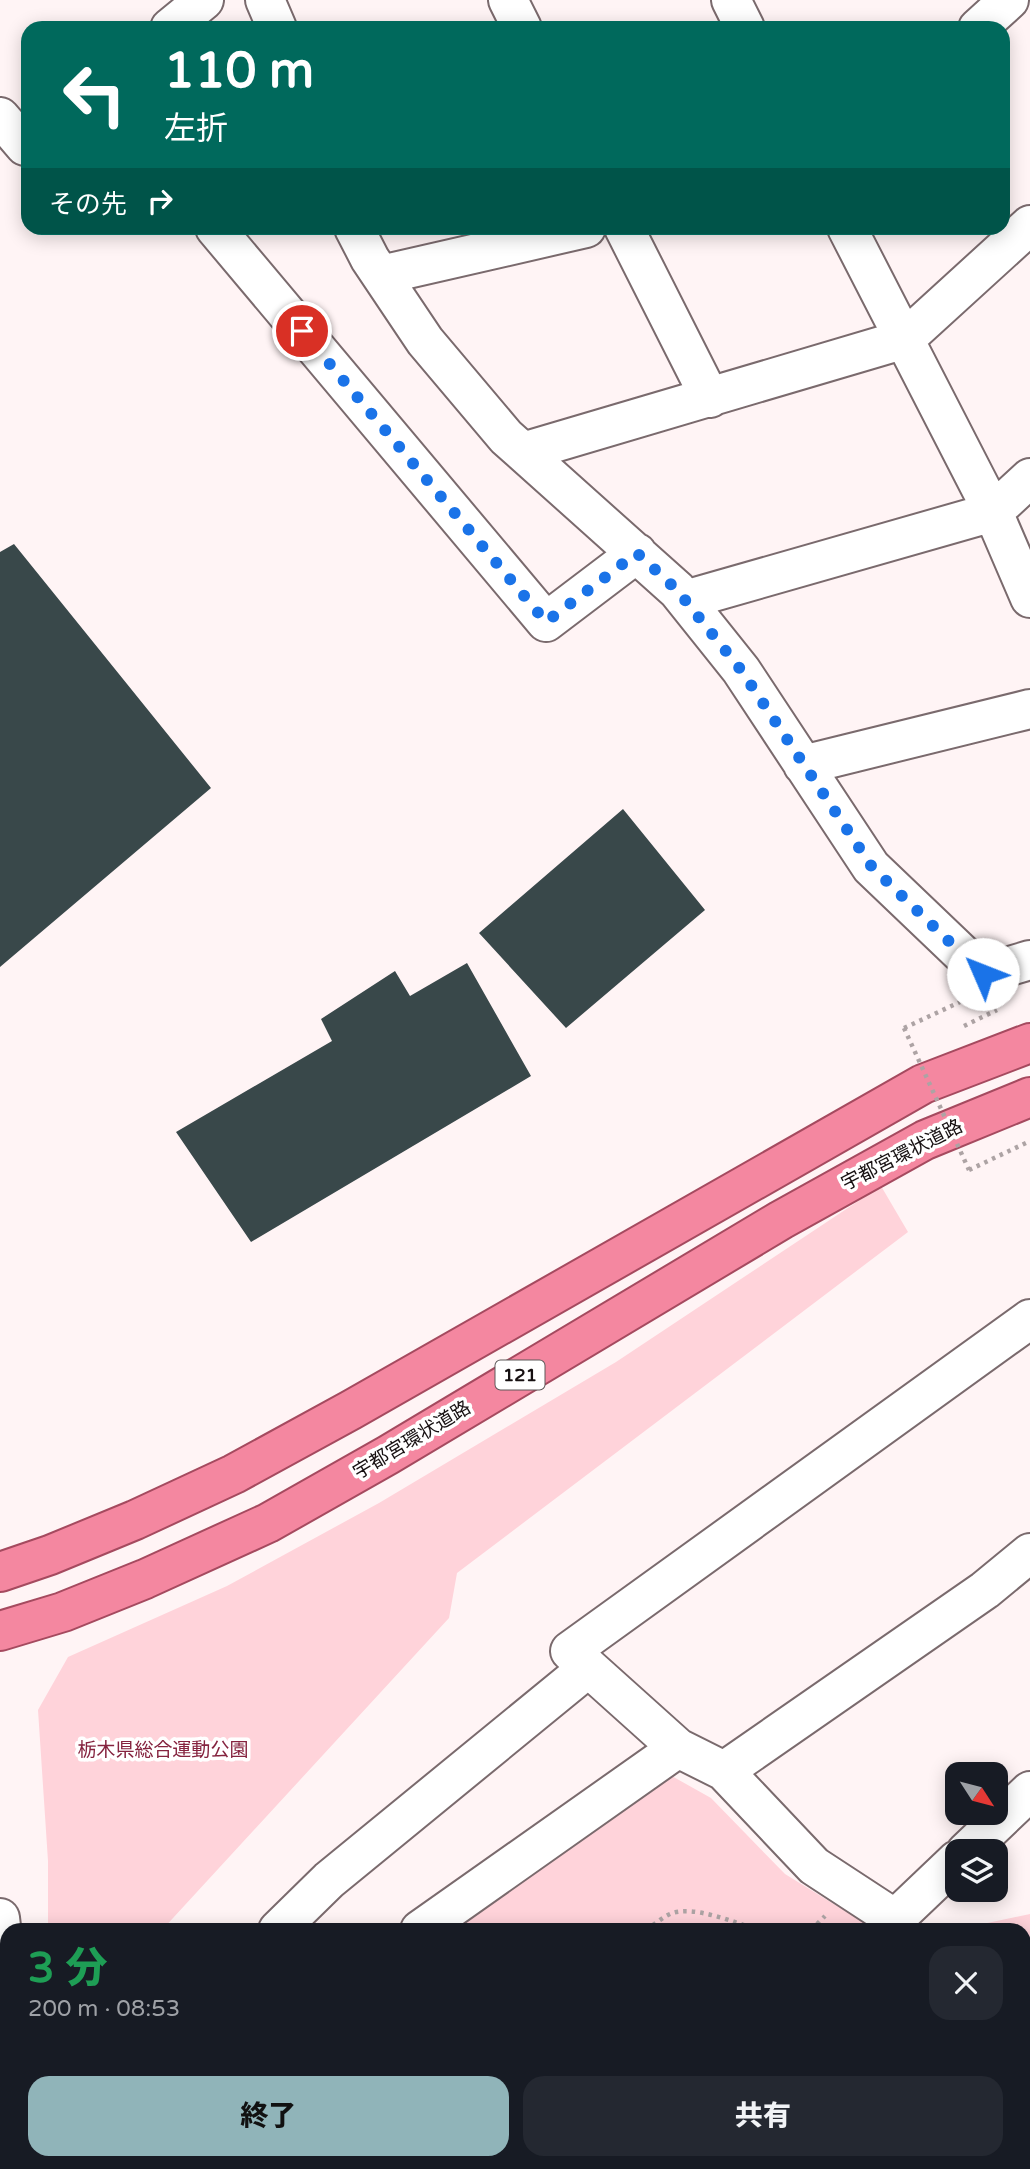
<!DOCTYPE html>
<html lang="ja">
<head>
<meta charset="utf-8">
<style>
  body { margin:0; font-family:"Varela Round","Noto Sans JP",sans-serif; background:#242831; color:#f1f3f6; height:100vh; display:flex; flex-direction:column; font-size:26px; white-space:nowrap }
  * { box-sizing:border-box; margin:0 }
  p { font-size:23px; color:#9ea1a6 }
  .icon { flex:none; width:38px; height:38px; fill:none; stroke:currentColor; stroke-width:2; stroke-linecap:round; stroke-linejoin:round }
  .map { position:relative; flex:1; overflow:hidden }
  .drawer { position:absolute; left:0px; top:1923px; width:1031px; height:247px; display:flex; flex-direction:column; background:#171b24; border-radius:21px 21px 0 0; box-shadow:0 4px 18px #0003 }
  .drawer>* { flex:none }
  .guide { position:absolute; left:21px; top:21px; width:989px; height:214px; border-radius:21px; box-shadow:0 4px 18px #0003; background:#00695c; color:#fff; overflow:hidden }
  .needle { width:46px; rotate:126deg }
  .buttons { position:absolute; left:945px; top:1762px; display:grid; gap:14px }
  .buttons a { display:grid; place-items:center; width:63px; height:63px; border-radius:14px; background:#171b24; box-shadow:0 4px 18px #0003; font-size:35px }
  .pin { position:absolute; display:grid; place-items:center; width:60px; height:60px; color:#fff; margin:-30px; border:4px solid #fff; border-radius:50%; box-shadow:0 2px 7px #0007 }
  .me { position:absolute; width:77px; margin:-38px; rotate:314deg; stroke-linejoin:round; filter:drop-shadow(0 0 5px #0008) }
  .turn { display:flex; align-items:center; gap:24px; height:147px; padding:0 28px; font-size:32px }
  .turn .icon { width:91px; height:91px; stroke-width:2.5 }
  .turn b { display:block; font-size:49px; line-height:60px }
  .then { display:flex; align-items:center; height:66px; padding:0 28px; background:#0003; gap:14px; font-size:26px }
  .round { display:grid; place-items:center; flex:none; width:74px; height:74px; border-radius:21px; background:#242831 }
  .overview { display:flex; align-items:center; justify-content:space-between; height:119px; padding:0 28px }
  h1 { font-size:42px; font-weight:800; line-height:52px; color:#1e9e55 }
  .primary-button { display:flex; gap:14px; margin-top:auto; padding:14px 28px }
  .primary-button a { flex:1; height:80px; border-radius:21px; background:#90b4b9; color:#111; font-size:28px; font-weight:800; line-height:80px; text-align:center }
  .primary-button a+a { background:#242831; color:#f1f3f6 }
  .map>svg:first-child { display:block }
  .green { fill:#ffd3da }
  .building { fill:#39484a }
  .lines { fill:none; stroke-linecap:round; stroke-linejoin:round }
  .minor-casing { stroke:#7a6a6d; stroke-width:42 }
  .tertiary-casing { stroke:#7a6a6d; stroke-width:42 }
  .trunk-casing { stroke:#a54a5f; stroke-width:42 }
  .path { stroke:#ada3a4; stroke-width:4.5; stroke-dasharray:3.5 5; stroke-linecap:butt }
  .minor { stroke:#fff; stroke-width:38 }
  .tertiary { stroke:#fff; stroke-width:38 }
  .trunk { stroke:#f487a0; stroke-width:38 }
  .path-bridge { stroke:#ada3a4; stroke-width:4.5; stroke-dasharray:3.5 5; stroke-linecap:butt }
  .route { stroke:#1a73e8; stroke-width:12; stroke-dasharray:0 21.6 }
  .labels { text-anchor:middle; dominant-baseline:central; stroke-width:7; stroke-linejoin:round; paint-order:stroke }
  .shield { fill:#fff; stroke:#5c5858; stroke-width:2 }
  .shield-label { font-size:18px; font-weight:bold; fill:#161011 }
  .street-label { font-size:19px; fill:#161011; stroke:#fff }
  .park-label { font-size:19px; fill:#85233f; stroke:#fff }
</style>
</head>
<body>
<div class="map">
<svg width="1030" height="2169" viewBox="0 0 1030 2169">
  <rect width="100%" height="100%" fill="#fff4f5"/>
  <!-- green -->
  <path class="green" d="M881 1186 908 1232 457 1573 449 1618 162 1930H48V1861L38 1710 68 1657 227 1586 379 1503 616 1362Z
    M670 1775 711 1798 785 1874 876 1930H436Z
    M1030 1914V2169H0V2060L7 2054V2163H1024V1930H954Z"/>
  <!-- building -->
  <path class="building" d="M14 544 211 788 0 967V552Z
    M623 809 705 910 566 1028 479 933Z
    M467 963 531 1076 251 1242 176 1132 332 1041 321 1019 395 971 410 996Z"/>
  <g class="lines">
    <defs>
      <path id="minor" d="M265 0 277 28
        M508 0 522 28
        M731 0 745 28
        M170 28 204 0
        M978 28 1009 0
        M0 117 25 146
        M215 228 546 622 637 553
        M354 228 370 259 425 341 506 437 677 590 741 670 871 867 983 974 1030 960
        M624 228 710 398
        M847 228 993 512 1030 598
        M381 275 586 228
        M523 452 905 339 1030 225
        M685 600 993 512 1030 478
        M803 765 1030 709
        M724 1771 985 1590 1030 1553
        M966 1852 1030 1791
        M957 1860 895 1919 814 1866 724 1771 678 1748 570 1651 1030 1319
        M278 1930 329 1880 588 1668
        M420 1930 678 1748"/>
      <path id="tertiary" d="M0 1918 7 1977
        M0 2054H7
        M38 2163 39 2169"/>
      <path id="trunk" d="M0 1572 50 1555 135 1520 234 1474 351 1410 923 1084 1030 1043
        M0 1631 63 1612 145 1579 268 1523 388 1455 781 1220 925 1140 1030 1097"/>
    </defs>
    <!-- minor casing -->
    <use href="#minor" class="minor-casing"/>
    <!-- tertiary casing -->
    <use href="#tertiary" class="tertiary-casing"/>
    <!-- trunk casing -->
    <use href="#trunk" class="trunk-casing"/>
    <!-- path -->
    <path class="path" d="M964 1026 997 1010
      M904 1028 960 1002
      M969 1170 1030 1141
      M646 1930C654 1925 661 1918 670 1914 692 1904 736 1923 758 1930
      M811 1930 825 1916
      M1024 1986 1030 1978
      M4 2147 7 2127
      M943 2163 965 2169
      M1029 2169H1030"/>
    <!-- minor -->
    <use href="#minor" class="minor"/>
    <!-- tertiary -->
    <use href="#tertiary" class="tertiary"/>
    <!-- trunk -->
    <use href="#trunk" class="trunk"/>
    <!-- path-bridge -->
    <path class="path-bridge" d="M904 1028 969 1170"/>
  </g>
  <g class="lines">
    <!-- route -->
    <path class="route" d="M302 331 546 622 637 553 677 590 741 670 872 867 983 974"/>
  </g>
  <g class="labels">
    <!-- shield labels -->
    <rect class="shield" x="495.5" y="1360.5" width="49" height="29" rx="5"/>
    <g class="shield-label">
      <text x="520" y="1375">121</text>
    </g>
    <!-- street labels -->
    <g class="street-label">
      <text transform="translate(902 1155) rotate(-27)">宇都宮環状道路</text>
      <text transform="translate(412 1440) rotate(-31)">宇都宮環状道路</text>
    </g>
    <!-- park labels -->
    <g class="park-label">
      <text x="163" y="1750">栃木県総合運動公園</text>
    </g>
  </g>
</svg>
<div class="buttons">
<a><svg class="needle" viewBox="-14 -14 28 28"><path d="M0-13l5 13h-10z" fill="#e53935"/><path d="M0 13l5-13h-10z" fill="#9ea1a6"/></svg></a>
<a><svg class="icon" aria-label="layers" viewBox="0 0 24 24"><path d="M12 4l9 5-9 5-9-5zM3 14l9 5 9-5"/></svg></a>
</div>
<div class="pin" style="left:302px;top:331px;background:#d93025"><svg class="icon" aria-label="arrive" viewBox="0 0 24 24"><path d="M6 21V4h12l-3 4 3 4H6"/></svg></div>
<svg class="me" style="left:983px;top:974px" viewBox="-20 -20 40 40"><circle r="19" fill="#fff"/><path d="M0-13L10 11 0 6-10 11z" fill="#1a73e8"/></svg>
<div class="guide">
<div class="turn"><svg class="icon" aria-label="left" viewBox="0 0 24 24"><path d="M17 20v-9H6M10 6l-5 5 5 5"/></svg><div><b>110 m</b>左折</div></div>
<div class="then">その先<svg class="icon" aria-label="right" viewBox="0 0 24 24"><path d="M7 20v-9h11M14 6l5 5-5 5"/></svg></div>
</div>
<section class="drawer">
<div class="overview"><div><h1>3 分</h1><p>200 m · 08:53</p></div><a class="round"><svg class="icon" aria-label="close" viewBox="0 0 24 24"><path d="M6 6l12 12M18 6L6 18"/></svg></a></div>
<div class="primary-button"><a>終了</a><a>共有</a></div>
</section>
</div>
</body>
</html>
